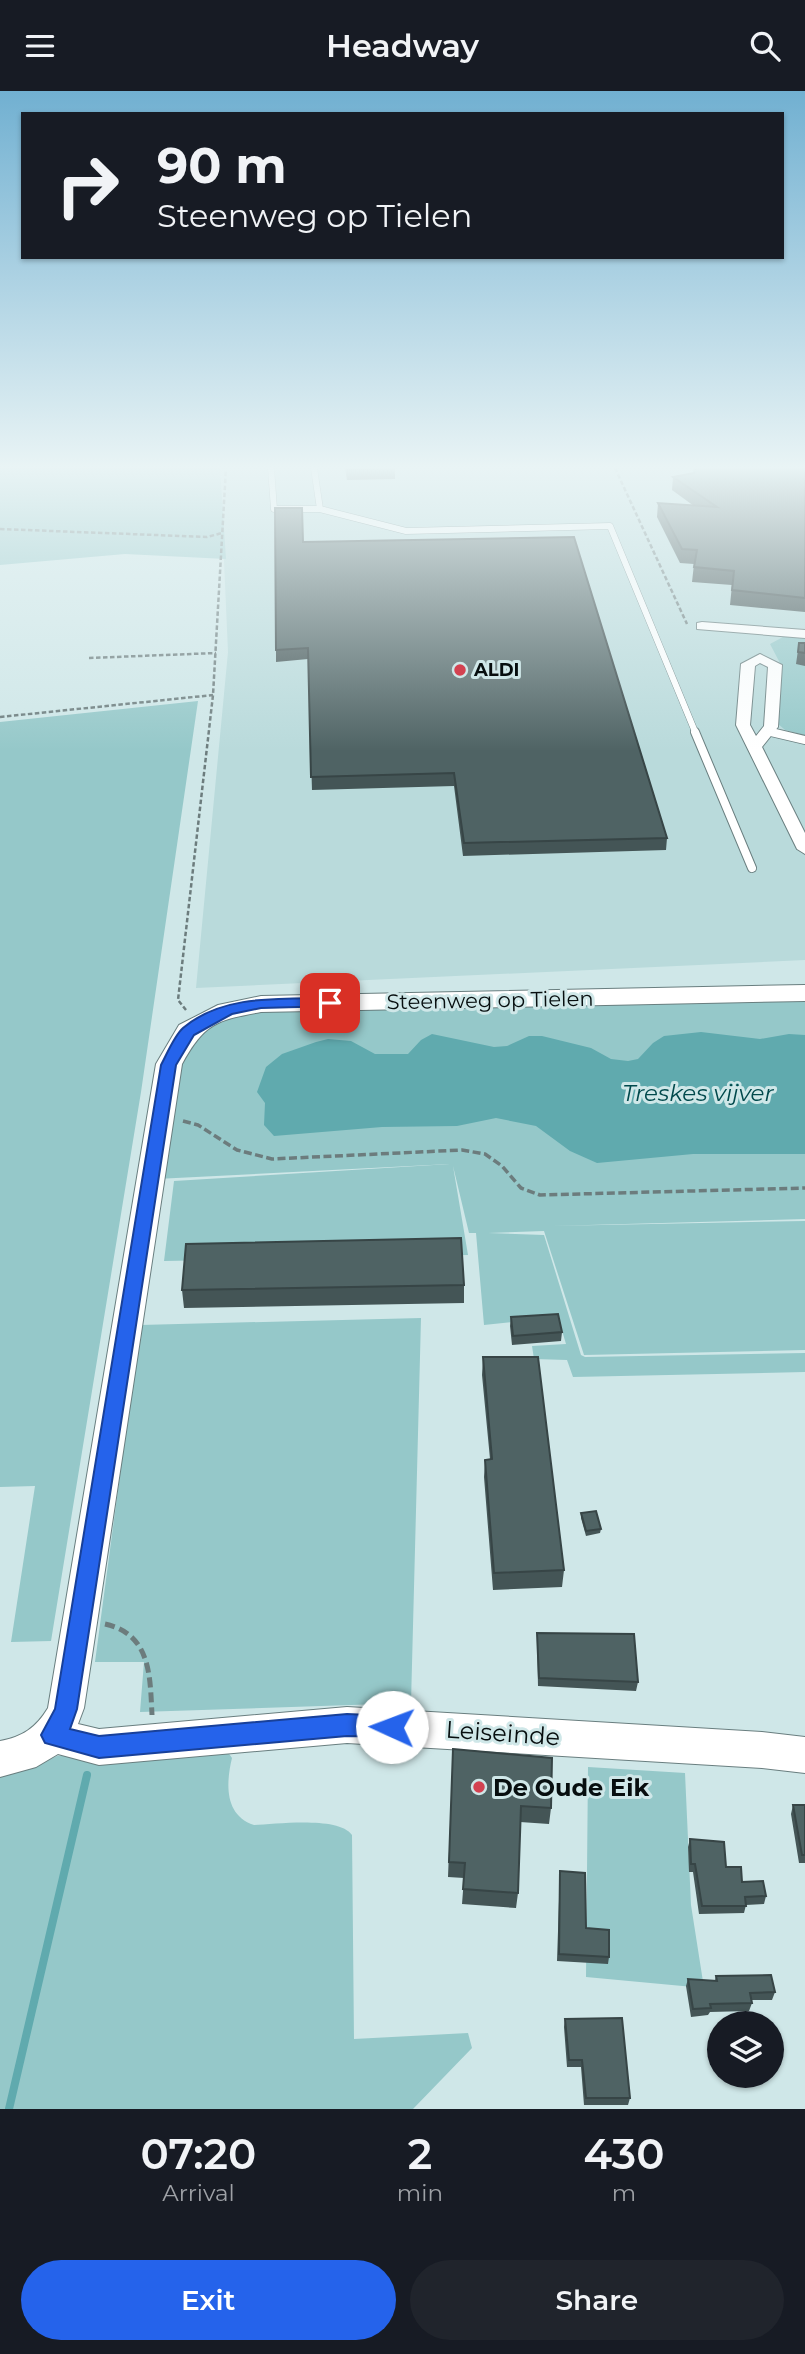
<!DOCTYPE html>
<html lang="en">
<head>
<meta charset="utf-8">
<style>
  body { margin:0; font-family:Montserrat,sans-serif; background:#20242c; color:#f1f3f6; height:100vh; display:flex; flex-direction:column; font-size:26px; white-space:nowrap }
  * { box-sizing:border-box; margin:0 }
  p { font-size:23px; color:#9ea1a6 }
  .icon { flex:none; width:38px; height:38px; fill:none; stroke:currentColor; stroke-width:2; stroke-linecap:round; stroke-linejoin:round }
  .map { position:relative; height:2018px; overflow:hidden }
  .drawer { display:flex; flex-direction:column; background:#171b24; flex:1 }
  .drawer>* { flex:none }
  .top-card { position:absolute; left:21px; top:21px; width:763px; height:147px; border-radius:0px; box-shadow:0 2px 5px #0004; background:#171b24; color:#f1f3f6; overflow:hidden }
  .fabs { position:absolute; left:707px; top:1920px; display:grid; gap:14px }
  .fabs a { display:grid; place-items:center; width:77px; height:77px; border-radius:50%; background:#171b24; box-shadow:0 2px 5px #0004; font-size:35px }
  .pin { position:absolute; display:grid; place-items:center; width:60px; height:60px; color:#fff; margin:-30px; border-radius:14px; box-shadow:0 4px 10px #0006 }
  .me { position:absolute; width:77px; margin:-38px; rotate:272deg; stroke-linejoin:round; filter:drop-shadow(0 0 5px #0008) }
  .turn { display:flex; align-items:center; gap:24px; height:147px; padding:0 21px; font-size:32px }
  .turn .icon { width:91px; height:91px; stroke-width:2.5 }
  .turn b { display:block; font-size:49px; line-height:60px }
  .eta { display:flex; justify-content:space-evenly; align-items:center; height:119px; text-align:center }
  .eta b { font-size:42px; font-weight:600; line-height:49px }
  .cta { display:flex; gap:14px; margin-top:auto; padding:14px 21px }
  .cta a { flex:1; height:80px; border-radius:42px; background:#2563eb; color:#fff; font-size:28px; font-weight:600; line-height:80px; text-align:center }
  .cta a+a { background:#20242c; color:#f1f3f6 }
  header { display:flex; justify-content:space-between; align-items:center; height:91px; padding:0 21px; background:#171b24; font-size:32px; font-weight:600 }
  .map>svg:first-child { display:block }
  .built { fill:#b9dadb }
  .green { fill:#95c8c9 }
  .water { fill:#60aaae }
  .lines { fill:none; stroke-linecap:round; stroke-linejoin:round }
  .stream { stroke:#60aaae; stroke-width:8 }
  .lane-far1-casing { stroke:#697e7f; stroke-width:7 }
  .lane-casing { stroke:#697e7f; stroke-width:10 }
  .street-casing { stroke:#697e7f; stroke-width:2 }
  .secondary-casing { stroke:#697e7f; stroke-width:2 }
  .path-far2 { stroke:#6c7c7d; stroke-width:2.5; stroke-dasharray:4.5 2.5; stroke-linecap:butt }
  .path-far1 { stroke:#6c7c7d; stroke-width:3.5; stroke-dasharray:8 3.5; stroke-linecap:butt }
  .path { stroke:#6c7c7d; stroke-width:5; stroke-dasharray:10 5; stroke-linecap:butt }
  .lane-far1 { stroke:#fff; stroke-width:6 }
  .lane { stroke:#fff; stroke-width:8 }
  .street { fill:#fff; fill-rule:evenodd }
  .secondary { fill:#fff; fill-rule:evenodd }
  .wall { fill:#445556 }
  .building { fill:#4f6364; stroke:#374546; stroke-width:2 }
  .route { fill:#2563eb; stroke:#184099; stroke-width:2 }
  .poi-dot { fill:#d34251; stroke:#cfe7e8; stroke-width:2.5 }
  .labels { text-anchor:middle; dominant-baseline:central; stroke-width:6; stroke-linejoin:round; paint-order:stroke }
  .far-poi-label { font-size:18px; font-weight:bold; fill:#070e0f; stroke:#cfe7e8; text-anchor:start }
  .street-label { font-size:21px; fill:#070e0f; stroke:#cfe7e8 }
  .water-label { font-size:23px; font-style:italic; fill:#00494c; stroke:#cfe7e8 }
  .near-street-label { font-size:24px; fill:#070e0f; stroke:#cfe7e8 }
  .near-poi-label { font-size:24px; font-weight:bold; fill:#070e0f; stroke:#cfe7e8; text-anchor:start }
</style>
</head>
<body>
<header><svg class="icon" aria-label="menu" viewBox="0 0 24 24"><path d="M4 6h16M4 12h16M4 18h16"/></svg>Headway<svg class="icon" aria-label="search" viewBox="0 0 24 24"><circle cx="10" cy="10" r="6"/><path d="M15 15l6 6"/></svg></header>
<div class="map">
<svg width="805" height="2018" viewBox="0 0 805 2018">
  <rect width="100%" height="100%" fill="#cfe7e8"/>
  <!-- built -->
  <path class="built" d="M220 377H805V869L196 897 228 561Z"/>
  <!-- green -->
  <path class="green" d="M0 377H220L226 468 125 463 0 474Z
    M783 546H805V644L785 639 776 631 781 574 770 553Z
    M198 610 141 1001 51 1550 11 1551 35 1395 0 1396V631Z
    M805 910V1128L551 1135 805 1130V1259L584 1264 544 1140 488 1142 544 1144 581 1264 585 1266 805 1262V1281L573 1286 567 1269 534 1268 532 1255 566 1253 558 1226 484 1234 476 1142H469L453 1075 468 1164 164 1170 174 1090 450 1073 156 1088 180 936 206 920 227 915Z
    M421 1227 411 1612 140 1621 144 1571H95L140 1234Z
    M227 1660 232 1667C226 1692 224 1724 254 1734 277 1733 339 1725 352 1744L354 1948 468 1942 472 1957 413 2018H0V1679L36 1675 57 1665 69 1664Z
    M588 1676 685 1682 691 1814 704 1897 586 1886Z"/>
  <!-- water -->
  <path class="water" d="M701 941 760 948 789 943 805 944V1063H693L597 1072 570 1060 536 1035 496 1027 457 1035 382 1036 274 1045 264 1034 265 1012 257 1001 266 976 282 963 316 951 328 948 351 950 375 963H408L421 949 432 943 494 956 507 955 529 945H542L591 957 611 968 628 970 638 968 653 952 664 945Z"/>
  <g class="lines">
    <!-- stream -->
    <path class="stream" d="M9 2018 87 1684"/>
    <defs>
      <path id="lane-far1" d="M271 377 274 418H320
        M314 377 320 418 406 440 610 435 696 643
        M768 640 778 643"/>
      <path id="lane" d="M695 641 752 777
        M771 641 805 649"/>
      <path id="street" d="M702 531 805 539V547L697 538V532Z
        M760 563 782 574 778 636 762 656 805 742V763L797 758 736 634 741 573ZM760 572 768 576 764 635 756 645 750 634 755 575Z"/>
      <path id="secondary" d="M805 894V910L261 921C216 929 204 933 182 973L84 1617 78 1633 99 1638 347 1616 762 1641 805 1646V1682L762 1677 347 1652 99 1674 58 1663 36 1676 0 1686V1650C22 1646 36 1637 48 1617L156 973 179 934 218 914 261 905Z"/>
    </defs>
    <!-- lane-far1 casing -->
    <use href="#lane-far1" class="lane-far1-casing"/>
    <!-- lane casing -->
    <use href="#lane" class="lane-casing"/>
    <!-- street casing -->
    <use href="#street" class="street-casing"/>
    <!-- secondary casing -->
    <use href="#secondary" class="secondary-casing"/>
    <!-- path-far2 -->
    <path class="path-far2" d="M615 377 687 533
      M0 438 207 446 222 442
      M89 567 216 562
      M0 626 213 604
      M186 919 178 909 213 604 226 377"/>
    <!-- path-far1 -->
    <path class="path-far1" d="M183 1030 198 1034 237 1059 272 1068 462 1059 485 1063 502 1075 521 1097 540 1104 805 1097"/>
    <!-- path -->
    <path class="path" d="M105 1533C151 1543 150 1585 152 1624"/>
    <!-- lane-far1 -->
    <use href="#lane-far1" class="lane-far1"/>
    <!-- lane -->
    <use href="#lane" class="lane"/>
    <!-- street -->
    <use href="#street" class="street"/>
    <!-- secondary -->
    <use href="#secondary" class="secondary"/>
  </g>
  <!-- wall -->
  <path class="wall" d="M345 377H395V388L347 389Z
    M805 377V521L730 514 732 494 692 491 694 473 680 472 657 426 658 412 694 415 672 399 673 386Z
    M303 451 667 747 666 759 463 765 454 695 312 699 308 568 276 571V559Z
    M799 552H805V575L796 573Z
    M464 1194V1212L184 1217 182 1199Z
    M511 1226 562 1241 561 1250 512 1254 510 1235Z
    M483 1266 564 1479 562 1496 493 1499 484 1386 485 1369 490 1368 482 1284Z
    M581 1422 601 1438 600 1442 586 1445 581 1427Z
    M537 1542 638 1591 636 1600 538 1595 537 1551Z
    M453 1658 551 1717 549 1733 520 1731 518 1802 516 1817 462 1813 464 1787 448 1786Z
    M793 1714H805V1772H799L791 1723Z
    M690 1748 726 1776 742 1791 766 1805 764 1813 746 1814 744 1822 699 1823 693 1781H689L688 1756Z
    M560 1780 586 1837 609 1866 608 1873 557 1870Z
    M716 1885 775 1901 772 1909H751L752 1912 749 1920 710 1921 708 1924 691 1926 686 1895 688 1888 715 1890Z
    M565 1928 630 2007 628 2014H584L581 1976H567L564 1936Z"/>
  <!-- building -->
  <path class="building" d="M346 377H387L347 379Z
    M695 377H805V507L732 499 734 480 694 476 697 459 682 458 658 412 717 416 673 386 694 382Z
    M275 417H302L303 451 574 446 667 747 464 752 454 682 311 686 308 557 276 559Z
    M799 552H805V562L798 561Z
    M461 1147 464 1194 182 1199 186 1153Z
    M558 1223 562 1241 513 1245 511 1226Z
    M483 1266H538L564 1479 494 1482 485 1369 492 1368Z
    M596 1420 601 1438 586 1440 581 1422Z
    M537 1542 634 1543 638 1591 539 1587Z
    M453 1658 552 1667 551 1717 521 1715 518 1802 463 1798 465 1772 449 1771Z
    M793 1714H805V1764H802Z
    M690 1748 724 1751 726 1776H741L742 1791 763 1790 766 1805 745 1806 746 1815H702L695 1773H691Z
    M560 1780 585 1782 586 1837 609 1839V1866L559 1863Z
    M771 1884 775 1901 750 1902 752 1912 710 1913 711 1917 693 1918 688 1888 717 1890 716 1885Z
    M622 1927 630 2007H586L582 1969H569L565 1928Z"/>
  <!-- sky -->
  <linearGradient id="sky" x2="0" y2="1"><stop stop-color="#71b0d1"/><stop offset="0.57" stop-color="#e9f4f5"/><stop offset="1" stop-color="#e9f4f5" stop-opacity="0"/></linearGradient>
  <rect width="805" height="660" fill="url(#sky)"/>
  <!-- route -->
  <path class="route" d="M330 907 335 908 337 912 335 915 261 917 232 923 194 944 176 974 77 1618 70 1638 99 1645 347 1623 392 1625 400 1628 403 1636 400 1643 392 1646 347 1645 99 1667 45 1652 41 1644 55 1618 161 974C167 963 174 945 183 937 223 903 281 908 330 907Z"/>
  <!-- markers -->
  <g class="poi-dot">
    <circle cx="460" cy="579" r="7"/>
    <circle cx="479" cy="1696" r="7"/>
  </g>
  <g class="labels">
    <!-- far-poi labels -->
    <g class="far-poi-label">
      <text x="474" y="579">ALDI</text>
    </g>
    <!-- street labels -->
    <g class="street-label">
      <text transform="translate(490 909) rotate(-1)">Steenweg op Tielen</text>
    </g>
    <!-- water labels -->
    <g class="water-label">
      <text x="698" y="1002">Treskes vijver</text>
    </g>
    <!-- near-street labels -->
    <g class="near-street-label">
      <text transform="translate(503 1642) rotate(4)">Leiseinde</text>
    </g>
    <!-- near-poi labels -->
    <g class="near-poi-label">
      <text x="493" y="1696">De Oude Eik</text>
    </g>
  </g>
</svg>
<div class="fabs">
<a><svg class="icon" aria-label="layers" viewBox="0 0 24 24"><path d="M12 4l9 5-9 5-9-5zM3 14l9 5 9-5"/></svg></a>
</div>
<div class="pin" style="left:330px;top:912px;background:#d93025"><svg class="icon" aria-label="arrive" viewBox="0 0 24 24"><path d="M6 21V4h12l-3 4 3 4H6"/></svg></div>
<svg class="me" style="left:392px;top:1636px" viewBox="-20 -20 40 40"><circle r="19" fill="#fff"/><path d="M0-13L10 11 0 6-10 11z" fill="#2563eb"/></svg>
<div class="top-card">
<div class="turn"><svg class="icon" aria-label="right" viewBox="0 0 24 24"><path d="M7 20v-9h11M14 6l5 5-5 5"/></svg><div><b>90 m</b>Steenweg op Tielen</div></div>
</div>
</div>
<section class="drawer">
<div class="eta">
<div><b>07:20</b><p>Arrival</p></div>
<div><b>2</b><p>min</p></div>
<div><b>430</b><p>m</p></div>
</div>
<div class="cta"><a>Exit</a><a>Share</a></div>
</section>
</body>
</html>
